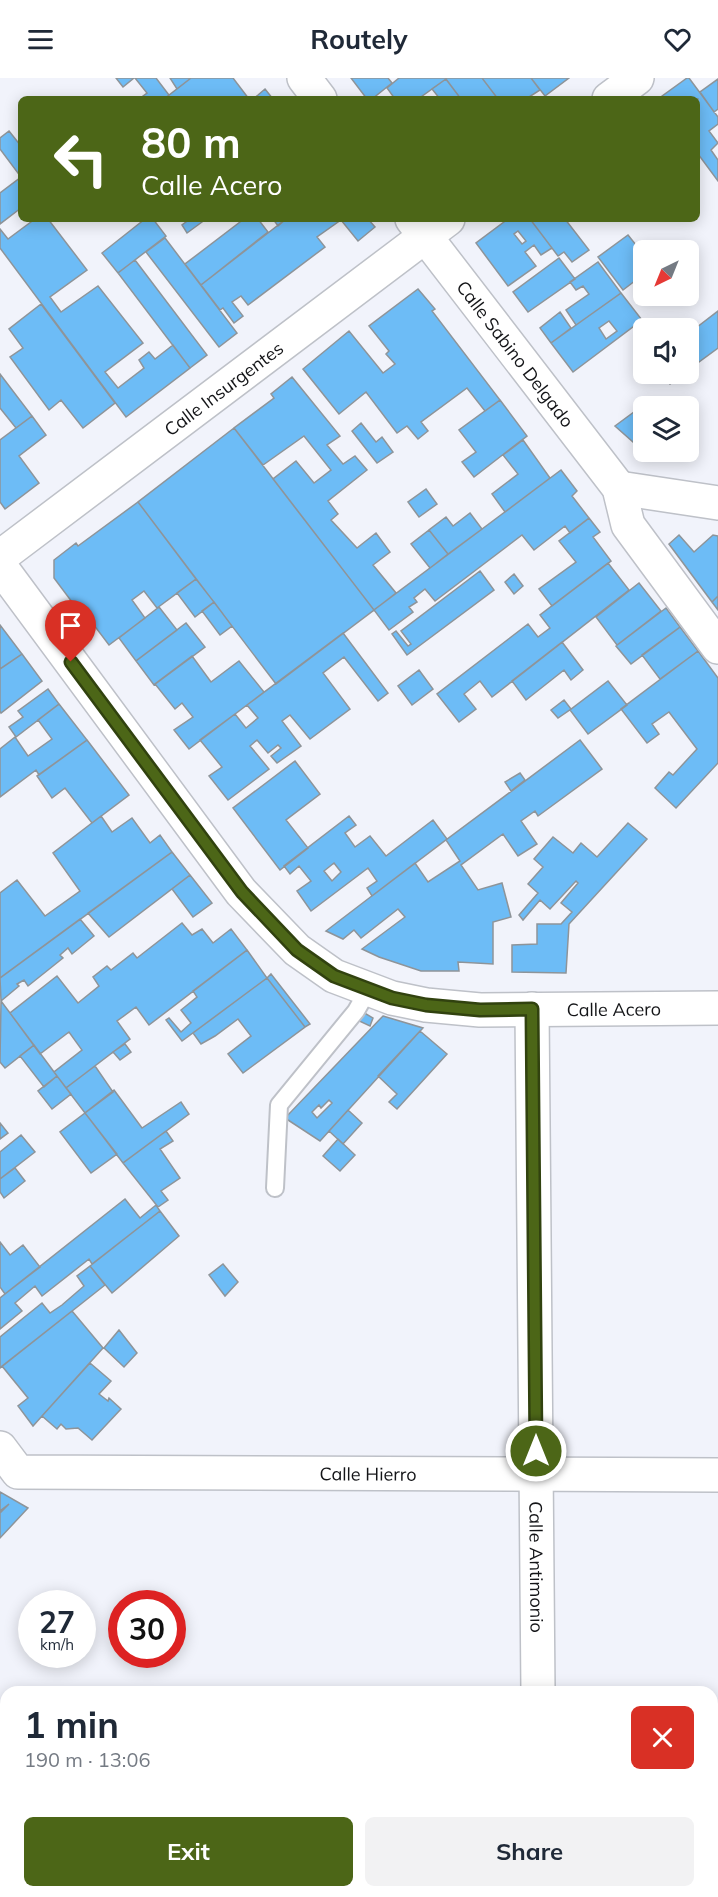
<!DOCTYPE html>
<html lang="en">
<head>
<meta charset="utf-8">
<style>
  body { margin:0; font-family:Mulish,sans-serif; background:#f2f2f3; color:#1f2937; height:100vh; display:flex; flex-direction:column; font-size:22px; white-space:nowrap }
  * { box-sizing:border-box; margin:0 }
  p { font-size:20px; color:#747a83 }
  .icon { flex:none; width:33px; height:33px; fill:none; stroke:currentColor; stroke-width:2; stroke-linecap:round; stroke-linejoin:round }
  .map { position:relative; flex:1; overflow:hidden }
  .panel { position:absolute; left:0px; top:1608px; width:718px; height:212px; display:flex; flex-direction:column; background:#fff; border-radius:18px 18px 0 0; box-shadow:0 3px 15px #0003 }
  .panel>* { flex:none }
  .banner { position:absolute; left:18px; top:18px; width:682px; height:126px; border-radius:9px; box-shadow:0 3px 15px #0003; background:#4c6617; color:#fff; overflow:hidden }
  .needle { width:39px; rotate:223deg }
  .buttons { position:absolute; left:633px; top:162px; display:grid; gap:12px }
  .buttons a { display:grid; place-items:center; width:66px; height:66px; border-radius:9px; background:#fff; box-shadow:0 3px 15px #0003; font-size:30px }
  .speed { position:absolute; left:18px; top:1512px; display:flex; gap:12px; font-size:30px; font-weight:700; text-align:center }
  .speed>* { display:grid; place-content:center; width:78px; height:78px; border-radius:50%; background:#fff; box-shadow:0 3px 15px #0003; line-height:1 }
  .speed small { font-size:15px; font-weight:400 }
  .speed .limit { border:9px solid #d22; background:#fff; color:#111 }
  .pin { position:absolute; display:grid; place-items:center; width:51px; height:51px; color:#fff; margin:-62px -26px; border-radius:50% 50% 50% 0; rotate:-45deg; box-shadow:0 0 6px #0007 }
  .pin .icon { rotate:45deg }
  .me { position:absolute; width:66px; margin:-33px; rotate:0deg; stroke-linejoin:round; filter:drop-shadow(0 0 4px #0008) }
  .turn { display:flex; align-items:center; gap:21px; height:126px; padding:0 24px; font-size:27px }
  .turn .icon { width:78px; height:78px; stroke-width:2.5 }
  .turn b { display:block; font-size:42px; line-height:51px }
  .round { display:grid; place-items:center; flex:none; width:63px; height:63px; border-radius:9px; background:#f2f2f3 }
  .head { display:flex; align-items:center; justify-content:space-between; height:102px; padding:0 24px }
  h1 { font-size:36px; font-weight:700; line-height:45px }
  .action { display:flex; gap:12px; margin-top:auto; padding:12px 24px }
  .action a { flex:1; height:69px; border-radius:9px; background:#4c6617; color:#fff; font-size:24px; font-weight:700; line-height:69px; text-align:center }
  .action a+a { background:#f2f2f3; color:#1f2937 }
  header { display:flex; justify-content:space-between; align-items:center; height:78px; padding:0 24px; background:#fff; font-size:27px; font-weight:700 }
  .map>svg:first-child { display:block }
  .building { fill:#6dbcf6; stroke:#8e9499; stroke-width:1.5; fill-rule:evenodd }
  .lines { fill:none; stroke-linecap:round; stroke-linejoin:round }
  .service-casing { stroke:#bec1c8; stroke-width:20 }
  .minor-casing { stroke:#bec1c8; stroke-width:36 }
  .service { stroke:#fff; stroke-width:16 }
  .minor { stroke:#fff; stroke-width:33 }
  .route-casing { stroke:#31420f; stroke-width:15 }
  .route { stroke:#4c6617; stroke-width:10 }
  .labels { text-anchor:middle; dominant-baseline:central; stroke-width:4.5; stroke-linejoin:round; paint-order:stroke }
  .street-label { font-size:18px; fill:#131417; stroke:#f1f3fb }
</style>
</head>
<body>
<header><svg class="icon" aria-label="menu" viewBox="0 0 24 24"><path d="M4 6h16M4 12h16M4 18h16"/></svg>Routely<svg class="icon" aria-label="heart" viewBox="0 0 24 24"><path d="M12 20l-8-8c-3-5 5-10 8-4 3-6 11-1 8 4z"/></svg></header>
<div class="map">
<svg width="718" height="1819" viewBox="0 0 718 1819">
  <rect width="100%" height="100%" fill="#f1f3fb"/>
  <!-- building -->
  <path class="building" d="M116 0H134L123 9Z
    M135 0H156L169 17 164 21H139L147 15Z
    M170 0H191L177 11Z
    M191 0H233L249 21H164Z
    M351 0H388L392 5 372 21H367Z
    M399 0H445L446 1 418 21H395L387 10Z
    M445 0H482L498 21H461Z
    M482 0H531L540 12 526 21H498Z
    M531 0H569L545 18Z
    M687 0H689L718 39V46L709 53 718 65 711 72 718 82V103L698 76V21H658Z
    M446 1 461 21H440L432 11Z
    M718 1V31L714 34 700 14Z
    M265 11 273 21H253L258 17Z
    M9 53 21 68V130L0 146V115L21 99 0 71V60Z
    M35 141H48L87 192 50 219 61 234 98 208 143 265 105 294 118 310 144 290 139 282 149 274 155 281 173 267 190 290 126 339 0 170V151L8 161Z
    M145 141H153L166 158 118 195 102 175Z
    M190 141H206L187 155 182 147Z
    M244 141H258L268 154 201 207 185 186Z
    M273 141H286L278 148Z
    M286 141H368L375 149 358 163 341 142 317 159 325 169 248 227 241 218 232 224 243 238 234 245 223 230 220 232 201 207Z
    M508 141H530L552 170 541 177 534 167 525 174 536 188 508 208 476 165ZM518 153 526 163 522 166 514 156Z
    M530 141H565L589 172 572 184 564 174 558 178Z
    M628 157 644 177V196L623 212 598 179Z
    M165 160 237 255 219 269 146 174Z
    M559 180 575 201 528 234 513 214Z
    M135 182 207 277 190 290 118 195Z
    M598 184 621 215 576 247 566 232 589 216 583 208 576 212 570 204Z
    M418 211 435 231 432 233 500 322 485 333 467 310 421 344 428 353 418 361 407 348 397 355 366 314 339 336 303 291 349 253 383 295 395 286 386 276 389 273 369 248Z
    M621 215 642 242 573 294 551 265ZM609 243 617 253 606 261 599 250Z
    M41 226 115 325 83 350 61 322 49 332 10 279 23 270 9 251Z
    M718 233V270L688 292V256Z
    M560 234 571 250 551 265 540 250Z
    M0 296 32 338 16 350 0 330Z
    M662 296H684L670 306Z
    M292 299 340 358 327 367 343 386 355 378 367 392 328 423 338 436 331 442 357 470 376 455 390 474 373 487 396 515 374 532 273 401 296 383 314 405 331 392 304 358 263 387 234 350 274 320 271 316Z
    M500 322 527 358 474 399 462 384 476 374 459 352Z
    M638 331 644 338V370L642 372 615 348Z
    M32 338 46 357 19 378 39 405 5 431 0 424V362Z
    M361 345 376 364 382 359 393 374 377 385 352 353Z
    M234 350 374 532 276 606 138 424Z
    M523 362 550 400 505 434 492 416 518 396 503 377Z
    M561 392 577 413 572 418 589 440 570 455 565 448 534 472 522 457 435 523 425 511 414 520 417 524 409 529 413 534 389 552 374 532Z
    M426 411 437 426 419 439 408 424Z
    M138 424 196 501 157 530 144 513 132 522 145 540 109 567 81 530 78 532 54 500V482L76 465 78 468Z
    M470 435 482 451 448 476 429 452 446 439 453 448Z
    M589 440 600 454 593 459 611 483 552 528 539 511 576 484 559 463Z
    M429 452 448 476 430 490 411 466Z
    M679 457 694 474 713 457 718 458V518L712 524 669 466Z
    M608 485 629 512 492 619 480 603 464 616 476 631 459 644 437 616 528 546 538 559 550 550 540 537Z
    M480 493 494 512 407 577 392 556 396 553 408 568 411 566 401 553Z
    M514 496 523 508 514 516 505 504Z
    M196 501 214 524 195 539 177 515Z
    M639 505 661 533 617 567 596 539Z
    M718 518V532L712 524Z
    M214 524 232 548 220 557 202 533Z
    M159 529 177 552 136 583 119 560Z
    M666 530 680 549 631 586 616 568Z
    M186 545 205 569 154 607 136 583Z
    M0 547 22 576 0 591Z
    M680 549 698 573 660 601 642 577Z
    M343 555 388 615 378 623 344 579 323 595 350 631 310 661 290 637 282 643 301 668 277 685 271 678 281 670 278 667 268 675 257 662 250 668 269 691 228 722 209 698 222 689 200 662 235 636 246 650 258 640 247 627Z
    M562 564 583 592 571 602 564 592 526 622 512 603Z
    M698 573 718 600V685L676 730 655 710 669 694 673 697 697 671 669 634 652 646 659 656 647 665 621 631Z
    M22 576 42 603 1 635 0 633V591Z
    M192 578 211 604 239 583 264 614 189 671 174 652 193 639 182 625 175 631 155 606Z
    M419 592 433 611 412 627 398 608Z
    M608 603 627 627 588 656 570 632Z
    M48 611 59 626 16 659 9 649 23 639 18 633Z
    M564 622 571 631 558 640 551 632Z
    M59 626 87 662 39 697 36 692 0 719V671L15 659 28 678 52 661 38 642Z
    M87 662 129 717 92 745 65 710 52 720 37 698Z
    M580 662 602 691 538 738 535 733 521 743 537 766 518 778 503 756 461 787 478 812 502 805 511 839 493 844V886L458 884 459 893H421L379 879 362 871 405 839 398 831 361 860 354 852 343 861 326 853 415 785 428 804 460 783 446 762Z
    M295 683 320 716 286 742 308 770 280 792 233 730Z
    M520 695 525 702 511 713 505 704Z
    M101 738 112 754 132 740 150 765 160 757 172 774 0 900V815L17 802 45 838 80 813 53 775Z
    M349 738 356 747 345 755 355 769 370 758 386 778 433 742 447 761 372 818 367 810 377 803 368 790 311 833 297 813 311 803 299 788 290 796 284 788ZM334 785 341 794 332 803 324 793Z
    M628 745 647 761 569 846 566 895 512 894V867L537 866V846H561L572 834 561 825 578 805 576 803 550 831 540 822 523 842 519 837 538 815 528 806 543 789 534 781 553 759 573 775 581 765 597 779Z
    M172 774 190 797 109 859 88 835Z
    M190 797 212 825 193 839 172 811Z
    M80 841 94 858 72 876 68 870 60 877 63 880 28 908 24 902 17 906 19 908 1 923 0 900Z
    M182 845 192 857 202 851 213 865 231 851 247 872 149 947 136 929 117 943 130 961 66 1010 54 994 82 972 69 954 40 976 10 935 57 898 78 925 99 908 93 899 107 888 111 892 133 875 137 880Z
    M247 872 267 900 182 963 166 942 169 940 181 954 191 945 181 932 197 919 193 913Z
    M271 896 310 946 305 949 267 900Z
    M267 900 305 949 243 995 228 976 251 958 238 941 215 958 201 966 193 955Z
    M1 923 34 967 5 990 0 984Z
    M361 933 373 940 370 948 357 942Z
    M383 938 423 950 320 1063 285 1040ZM329 1022 332 1025 317 1040 312 1034 319 1027 321 1030Z
    M420 953 447 976 397 1031 389 1024 397 1016 378 998Z
    M125 966 131 974 120 982 113 974Z
    M34 967 57 998 44 1009 20 978Z
    M95 988 113 1014 85 1035 66 1010Z
    M57 998 71 1016 52 1031 38 1013Z
    M114 1012 142 1050 181 1024 189 1036 123 1085 85 1035Z
    M348 1032 362 1045 343 1066 329 1053Z
    M85 1035 117 1076 91 1095 60 1054Z
    M0 1045 8 1055 0 1061Z
    M166 1053 173 1063 160 1071 180 1100 161 1113 168 1122 158 1129 123 1085Z
    M21 1057 35 1074 0 1101V1074Z
    M338 1061 355 1077 340 1093 323 1078Z
    M15 1090 25 1103 4 1120 0 1114V1101Z
    M125 1121 140 1140 156 1127 160 1133 92 1186 89 1181 42 1218 35 1208 15 1225 22 1233 0 1251V1220Z
    M160 1133 179 1158 112 1215 90 1188Z
    M0 1164 10 1177 23 1167 40 1189 5 1216 0 1209Z
    M223 1186 238 1204 225 1218 209 1197Z
    M90 1188 105 1207 0 1290V1259L42 1225 50 1235 62 1227 84 1208 77 1198Z
    M72 1233 103 1270 33 1348 18 1328 28 1320 2 1288Z
    M119 1252 137 1275 124 1289 104 1270Z
    M90 1285 111 1303 99 1316 108 1323 109 1320 121 1331 92 1362 78 1350 66 1351 61 1346 57 1351 42 1338Z
    M0 1414 28 1430 0 1460V1435L9 1426 0 1433Z"/>
  <g class="lines">
    <defs>
      <path id="service" d="M275 1110 279 1027 356 933 368 912"/>
      <g id="minor">
        <path d="M304 0 320 21"/>
        <path d="M609 21 637 0"/>
        <path id="s1" d="M412 141 619 410 628 447 718 569"/>
        <path d="M619 410 718 425"/>
        <path id="s2" d="M0 479 448 141"/>
        <path id="s3" d="M0 488 241 814 297 872 334 898 392 920 426 927 480 932 718 930"/>
        <path id="s4" d="M532 931 538 1614"/>
        <path id="s5" d="M0 1370 18 1394 718 1397"/>
        <path d="M540 1814V1819"/>
      </g>
    </defs>
    <!-- service casing -->
    <use href="#service" class="service-casing"/>
    <!-- minor casing -->
    <use href="#minor" class="minor-casing"/>
    <!-- service -->
    <use href="#service" class="service"/>
    <!-- minor -->
    <use href="#minor" class="minor"/>
  </g>
  <g class="lines">
    <defs>
      <path id="route" d="M71 584 242 814 297 872 334 898 392 920 426 927 480 932 532 931 536 1373"/>
    </defs>
    <!-- route casing -->
    <use href="#route" class="route-casing"/>
    <!-- route -->
    <use href="#route" class="route"/>
  </g>
  <g class="labels">
    <!-- street labels -->
    <g class="street-label">
      <text stroke="none"><textPath href="#s1" startOffset="170">Calle Sabino Delgado</textPath></text>
      <text stroke="none"><textPath href="#s2" startOffset="280">Calle Insurgentes</textPath></text>
      <text stroke="none"><textPath href="#s3" startOffset="816">Calle Acero</textPath></text>
      <text stroke="none"><textPath href="#s5" startOffset="380">Calle Hierro</textPath></text>
      <text stroke="none"><textPath href="#s4" startOffset="558">Calle Antimonio</textPath></text>
    </g>
  </g>
</svg>
<div class="buttons">
<a><svg class="needle" viewBox="-14 -14 28 28"><path d="M0-13l5 13h-10z" fill="#e53935"/><path d="M0 13l5-13h-10z" fill="#747a83"/></svg></a>
<a><svg class="icon" aria-label="sound" viewBox="0 0 24 24"><path d="M4 9h4l5-4v14l-5-4H4zM17 9q2 3 0 6"/></svg></a>
<a><svg class="icon" aria-label="layers" viewBox="0 0 24 24"><path d="M12 4l9 5-9 5-9-5zM3 14l9 5 9-5"/></svg></a>
</div>
<div class="speed"><div>27<small>km/h</small></div><div class="limit">30</div></div>
<div class="pin" style="left:71px;top:584px;background:#d93025"><svg class="icon" aria-label="arrive" viewBox="0 0 24 24"><path d="M6 21V4h12l-3 4 3 4H6"/></svg></div>
<svg class="me" style="left:536px;top:1373px" viewBox="-20 -20 40 40"><circle r="17" fill="#4c6617" stroke="#fff" stroke-width="3"/><path d="M0-11L8 9 0 5-8 9z" fill="#fff"/></svg>
<div class="banner">
<div class="turn"><svg class="icon" aria-label="left" viewBox="0 0 24 24"><path d="M17 20v-9H6M10 6l-5 5 5 5"/></svg><div><b>80 m</b>Calle Acero</div></div>
</div>
<section class="panel">
<div class="head"><div><h1>1 min</h1><p>190 m · 13:06</p></div><a class="round" style="background:#d93025;color:#fff"><svg class="icon" aria-label="close" viewBox="0 0 24 24"><path d="M6 6l12 12M18 6L6 18"/></svg></a></div>
<div class="action"><a>Exit</a><a>Share</a></div>
</section>
</div>
</body>
</html>
